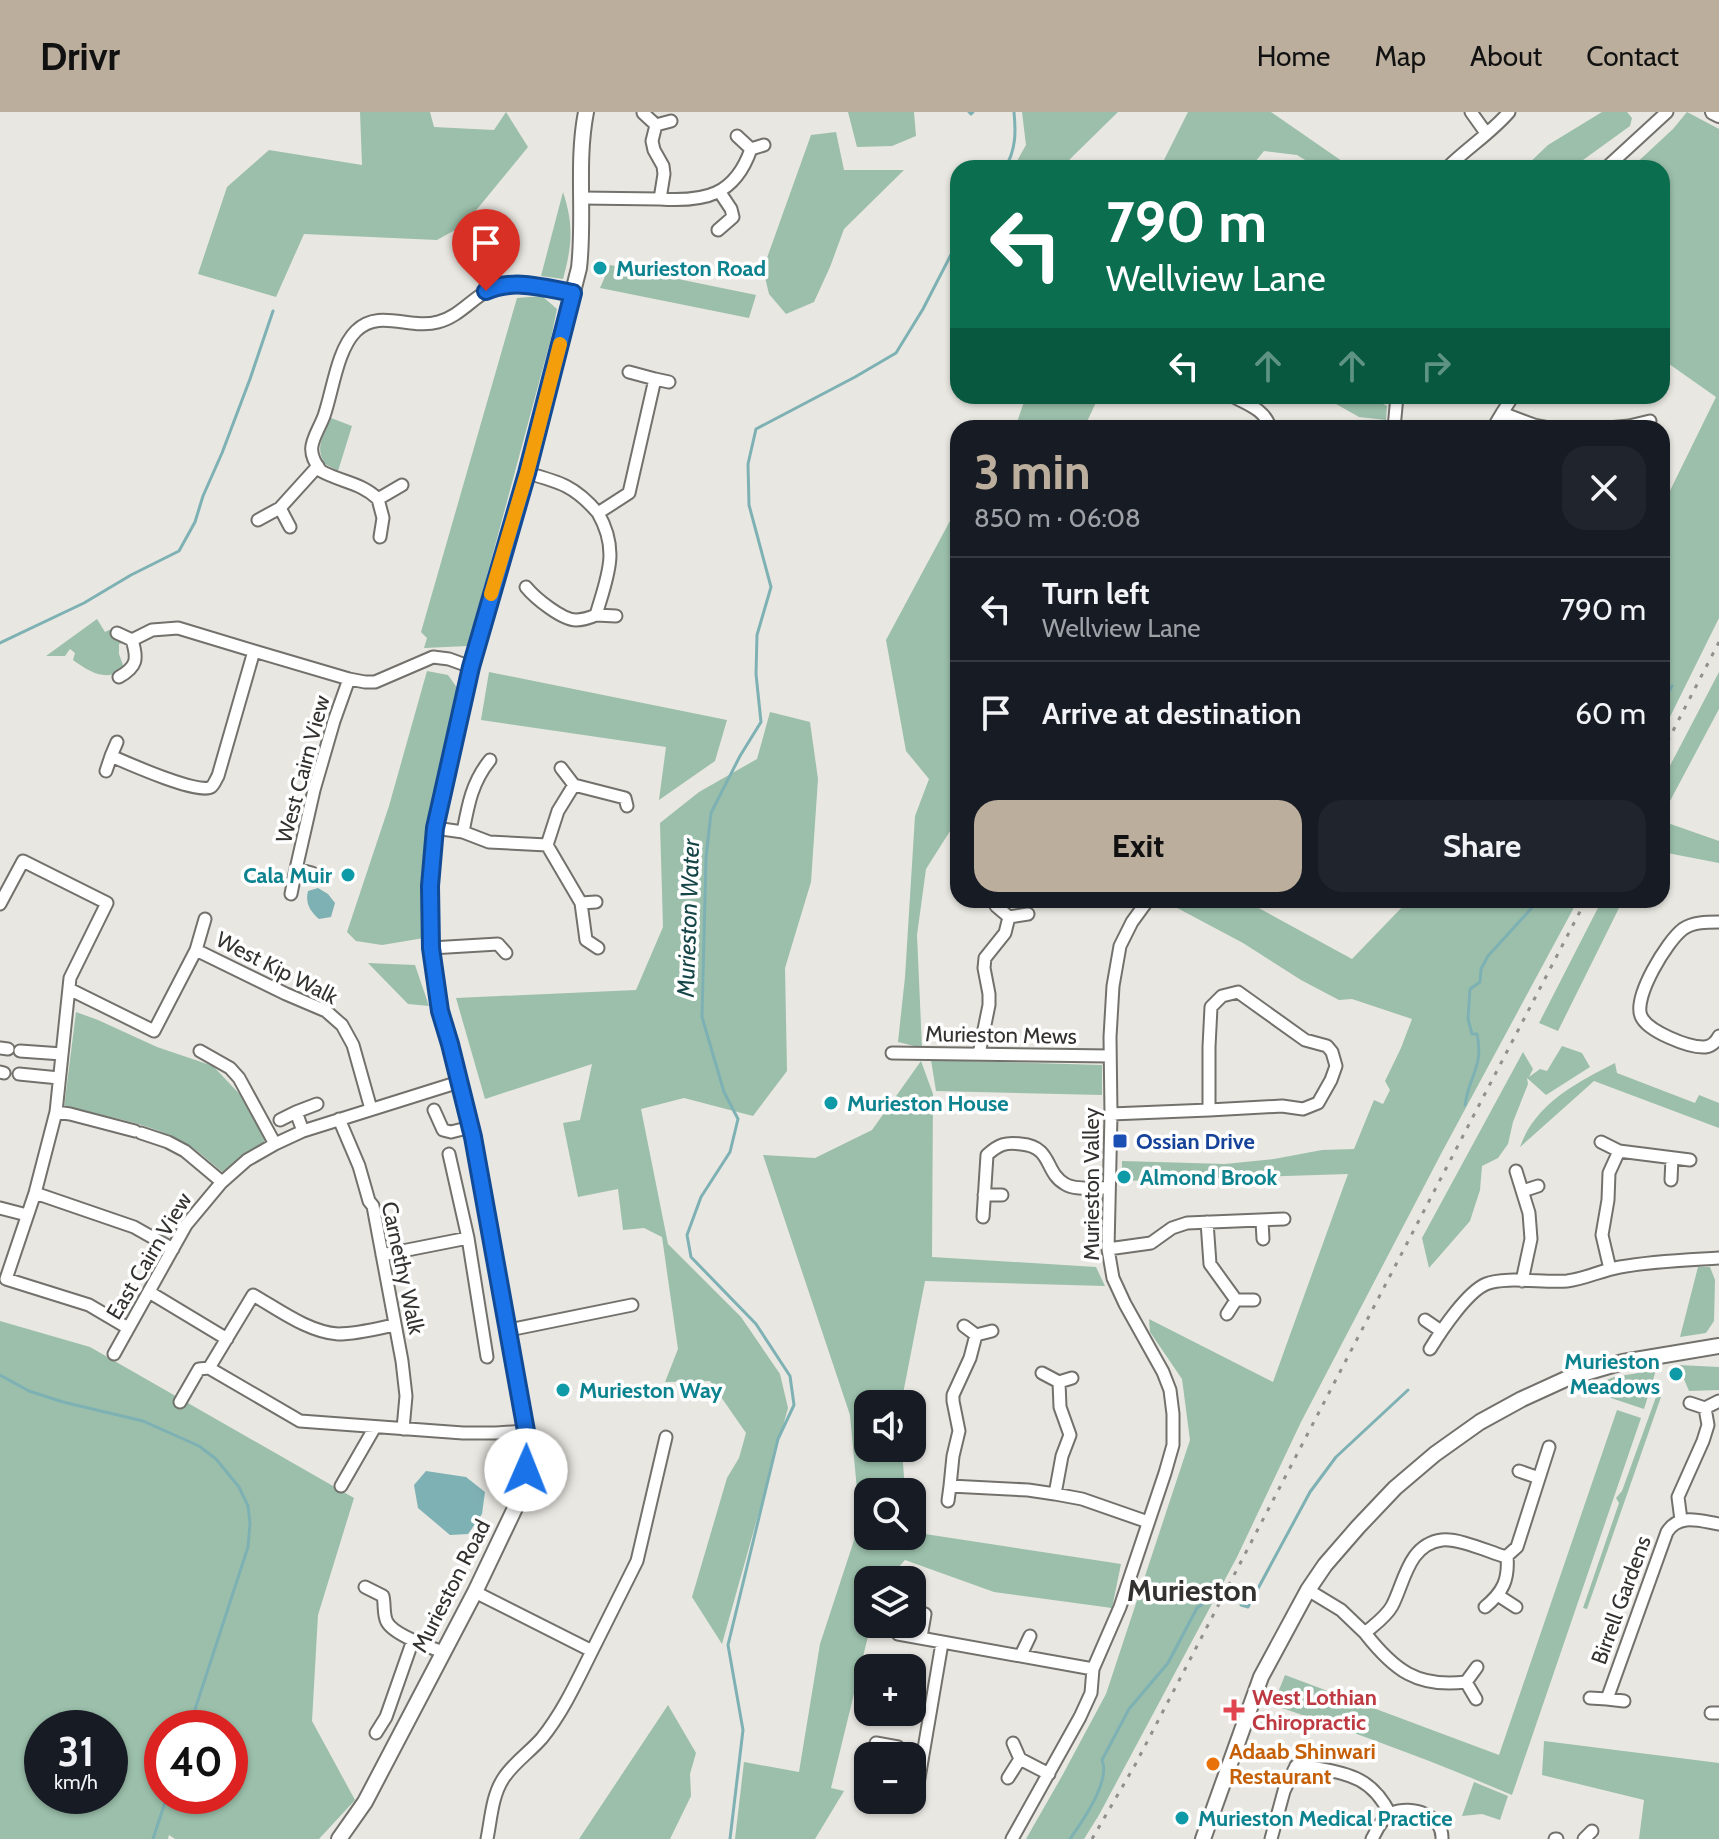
<!DOCTYPE html>
<html lang="en">
<head>
<meta charset="utf-8">
<style>
  body { margin:0; font-family:Cabin,sans-serif; background:#20242c; color:#f1f3f6; height:100vh; display:flex; flex-direction:column; font-size:30px; white-space:nowrap }
  * { box-sizing:border-box; margin:0 }
  p { font-size:26px; color:#9ea1a6 }
  .icon { flex:none; width:44px; height:44px; fill:none; stroke:currentColor; stroke-width:2; stroke-linecap:round; stroke-linejoin:round }
  .map { position:relative; flex:1; overflow:hidden }
  .sheet { position:absolute; left:950px; top:308px; width:720px; height:488px; display:flex; flex-direction:column; background:#171b24; border-radius:24px; box-shadow:0 2px 6px #0004 }
  .sheet>* { flex:none }
  .top-card { position:absolute; left:950px; top:48px; width:720px; height:244px; border-radius:24px; box-shadow:0 2px 6px #0004; background:#0b6e4f; color:#fff; overflow:hidden }
  .tools { position:absolute; left:854px; top:1278px; display:grid; gap:16px }
  .tools a { display:grid; place-items:center; width:72px; height:72px; border-radius:16px; background:#171b24; box-shadow:0 2px 6px #0004; font-size:40px }
  .speed { position:absolute; left:24px; top:1598px; display:flex; gap:16px; font-size:40px; font-weight:700; text-align:center }
  .speed>* { display:grid; place-content:center; width:104px; height:104px; border-radius:50%; background:#171b24; box-shadow:0 2px 6px #0004; line-height:1 }
  .speed small { font-size:20px; font-weight:400 }
  .speed .limit { border:12px solid #d22; background:#fff; color:#111 }
  .pin { position:absolute; display:grid; place-items:center; width:68px; height:68px; color:#fff; margin:-82px -34px; border-radius:50% 50% 50% 0; rotate:-45deg; box-shadow:0 0 8px #0007 }
  .pin .icon { rotate:45deg }
  .me { position:absolute; width:88px; margin:-44px; rotate:1deg; stroke-linejoin:round; filter:drop-shadow(0 0 6px #0008) }
  .turn { display:flex; align-items:center; gap:28px; height:168px; padding:0 24px; font-size:36px }
  .turn .icon { width:104px; height:104px; stroke-width:2.5 }
  .turn b { display:block; font-size:56px; line-height:68px }
  .lanes { display:flex; align-items:center; height:76px; padding:0 24px; background:#0003; justify-content:center; gap:40px; direction:ltr }
  .lanes .off { opacity:.35 }
  .round { display:grid; place-items:center; flex:none; width:84px; height:84px; border-radius:24px; background:#20242c }
  .headline { display:flex; align-items:center; justify-content:space-between; height:136px; padding:0 24px }
  h1 { font-size:48px; font-weight:700; line-height:60px; color:#bbae9c }
  .action { display:flex; gap:16px; margin-top:auto; padding:16px 24px }
  .action a { flex:1; height:92px; border-radius:24px; background:#bbae9c; color:#111; font-size:32px; font-weight:700; line-height:92px; text-align:center }
  .action a+a { background:#20242c; color:#f1f3f6 }
  ul { padding:0; list-style:none }
  li { display:flex; align-items:center; gap:24px; height:104px; padding:0 24px; border-top:2px solid #363941 }
  li div { flex:1 }
  li b { display:block; font-size:30px }
  li em { font-style:normal }
  header { display:flex; align-items:center; gap:48px; box-sizing:border-box; height:112px; padding:0 40px; background:#bbae9c; color:#111 }
  header strong { font-size:38px }
  nav { display:flex; gap:44px; margin-inline-start:auto; font-size:28px }
  .map>svg:first-child { display:block }
  .green { fill:#9bbfaa; fill-rule:evenodd }
  .water { fill:#7eb1b4 }
  .lines { fill:none; stroke-linecap:round; stroke-linejoin:round }
  .stream { stroke:#7eb1b4; stroke-width:3 }
  .minor-casing { stroke:#73716c; stroke-width:15 }
  .tertiary-casing { stroke:#73716c; stroke-width:18 }
  .minor { stroke:#fff; stroke-width:11 }
  .tertiary { stroke:#fff; stroke-width:14 }
  .rail { stroke:#91908c; stroke-width:3; stroke-dasharray:4 8; stroke-linecap:butt }
  .route-casing { stroke:#114b97; stroke-width:20 }
  .route { stroke:#1a73e8; stroke-width:14 }
  .slow { stroke:#f59e0b; stroke-width:14 }
  .culture-dot { fill:#0f9aa8; stroke:#fff; stroke-width:3 }
  .transit-dot { fill:#1a4fb4; stroke:#fff; stroke-width:3 }
  .health-dot { fill:#e0444e; stroke:#fff; stroke-width:3 }
  .food-dot { fill:#e8710a; stroke:#fff; stroke-width:3 }
  .labels { text-anchor:middle; dominant-baseline:central; stroke-width:7; stroke-linejoin:round; paint-order:stroke }
  .culture-label { font-size:22px; font-weight:bold; fill:#0d838f; stroke:#fff; text-anchor:start }
  .street-label { font-size:22px; fill:#333230; stroke:#fff }
  .transit-label { font-size:22px; font-weight:bold; fill:#164399; stroke:#fff; text-anchor:start }
  .health-label { font-size:22px; font-weight:bold; fill:#be3a42; stroke:#fff; text-anchor:start }
  .food-label { font-size:22px; font-weight:bold; fill:#c56008; stroke:#fff; text-anchor:start }
  .water-label { font-size:24px; font-style:italic; fill:#154547; stroke:#fff }
  .district-label { font-size:30px; font-weight:bold; fill:#333230; stroke:#fff }
</style>
</head>
<body>
<header>
<strong>Drivr</strong>
<nav><a>Home</a><a>Map</a><a>About</a><a>Contact</a></nav>
</header>
<div class="map">
<svg width="1719" height="1727" viewBox="0 0 1719 1727">
  <rect width="100%" height="100%" fill="#e9e7e1"/>
  <!-- green -->
  <path class="green" d="M360 0H430L434 15 494 18 506 0 528 35 464 113 437 128 304 122 276 185 198 162 227 75 269 38 362 53Z
    M848 0H914L916 24 892 34 857 35Z
    M1022 0H1118L1070 47 1066 56H1013L1026 33Z
    M1188 0H1271L1352 56H1318L1297 43 1264 39 1250 56H1160Z
    M1602 0H1627L1632 6 1630 14 1572 56H1524L1548 33Z
    M1687 0 1719 17V506L1662 621V395L1716 285 1662 247V56H1631L1673 17Z
    M836 20 844 58H904L844 117 830 155 814 190 786 202 769 182 763 157 811 23Z
    M563 80C574 113 572 134 563 167L541 164Z
    M610 153 756 183 749 206 600 176Z
    M542 184 557 197 551 226 468 534 424 536 427 526 421 520 517 186Z
    M1026 284H1099L1084 316H1015Z
    M1322 284H1369L1387 294 1386 308 1359 305Z
    M331 306 352 314 338 359 325 352C314 335 324 323 331 306Z
    M958 394V718L952 716 926 757 917 823 922 936 898 930 905 865 915 704 929 667 906 639 886 528Z
    M97 507 105 520 109 518 115 520 126 530 119 532V542L123 553 131 552C109 571 94 563 73 548L75 541 70 537 65 544H46Z
    M427 559 448 563 458 577 429 707 422 774 424 826 382 833 356 829 347 820 389 694Z
    M489 560 727 608 715 649 659 688 666 635 481 608Z
    M1719 560V597L1662 704V669Z
    M770 600 810 610 818 667 811 770 785 856 787 959 753 1004 684 986 641 997 668 1132 741 1205 780 1262 788 1296 722 1532 692 1485 727 1366 739 1346 746 1321 710 1269 665 1270 678 1237 662 1125 644 1116 623 1118 618 1077 578 1085 563 1011 580 1008 592 952 485 987 456 886 636 878 663 815 660 711 699 680 757 647Z
    M1662 709 1719 729V751L1662 740Z
    M1168 788H1244L1352 847 1409 788H1578L1442 1040 1301 1310 1237 1445 1099 1703 1084 1727H1026L1062 1664 1106 1582 1190 1328 1182 1267 1150 1220 1149 1207 1273 1270 1348 1062 1122 1069V1049L1225 1052 1274 1047 1322 1038 1354 1037 1374 988 1383 992 1390 978 1385 969 1401 936 1412 907 1352 887 1339 888 1301 868 1243 831 1166 790Z
    M1602 788H1623L1558 919 1539 911Z
    M368 851 415 853 429 894 408 892Z
    M76 900 98 908 157 935 213 954 248 991 270 1029 225 1062C212 1052 199 1039 185 1031 149 1011 104 1003 64 996Z
    M1562 934 1582 941 1590 955 1546 983 1527 966 1528 972 1513 1010 1508 1032 1498 1046 1482 1054 1480 1078 1470 1109 1429 1156 1422 1126 1523 940 1533 957 1529 965 1540 957 1547 959Z
    M931 948 1102 953V983L936 979Z
    M921 949 933 982 932 1145 1096 1155 1105 1174 925 1169 901 1292H868V1336H902L905 1380H868V1424H912V1420L1121 1452 1112 1496 994 1480 905 1448 887 1468H868V1512H871L831 1676 844 1679 815 1727H735L744 1650 799 1660 820 1532 860 1410 850 1303 763 1043 815 1046 872 1018Z
    M1615 951 1617 961 1695 991 1699 983 1719 991V1016L1594 969 1520 1035C1535 992 1576 971 1615 951Z
    M1698 1155H1710L1715 1168 1714 1209 1706 1221 1680 1225Z
    M0 1209 90 1235 354 1386 318 1503 312 1609 355 1688 319 1727H175L169 1723 168 1727H0ZM42 1616H110V1684H42ZM162 1616H230V1684H162Z
    M1678 1253 1719 1255V1278L1689 1279Z
    M1656 1258 1644 1297 1584 1277 1614 1265Z
    M1656 1285H1661L1587 1497 1583 1496 1619 1391 1616 1386 1622 1379Z
    M1617 1298 1641 1306 1512 1683C1433 1649 1354 1620 1273 1593L1285 1563 1499 1643Z
    M668 1593 696 1641 690 1662 691 1684 670 1727H579Z
    M1544 1629 1719 1651V1727H1639L1644 1688 1542 1663Z
    M1474 1670 1508 1684 1500 1708 1482 1702 1462 1704Z"/>
  <!-- water -->
  <path class="water" d="M318 776 328 782 335 791 331 805 319 807C310 799 305 791 308 779Z
    M426 1359 466 1365 485 1380 482 1402 468 1422 450 1423 418 1396 414 1373Z"/>
  <g class="lines">
    <!-- stream -->
    <path class="stream" d="M969 0 971 2 973 0
      M1005 56C1016 38 1016 20 1014 0
      M0 531 84 491 131 463 179 439 195 410 203 384 222 341 250 267 273 199
      M1662 592 1672 574
      M1465 993C1469 963 1484 955 1477 922H1472L1468 907 1470 877 1480 870 1481 857 1488 844 1539 788
      M0 1263 29 1279 63 1290 143 1309 199 1334 216 1347 239 1375 248 1394 250 1411 248 1435 189 1616
      M1241 1493 1248 1495 1310 1380 1336 1345 1408 1278
      M153 1727 167 1684
      M730 1727 743 1618 728 1533 778 1327 794 1293 790 1264 756 1212 691 1145 687 1123 701 1085 730 1040 738 1007 724 980 702 905 706 745 711 701 740 644 761 610 756 562 757 523 771 475 749 393 748 352 756 317 855 265 896 241 923 197 958 129
      M1070 1727C1082 1710 1111 1669 1102 1648L1129 1597 1168 1551 1197 1496 1211 1487"/>
    <defs>
      <path id="minor" d="M1471 0 1486 21
        M656 13 671 9
        M751 37 764 33
        M1447 56C1467 36 1491 21 1509 0
        M1606 56 1667 0
        M581 86 660 87 664 62 663 54 654 38 652 29 656 13 643 1
        M660 87C706 90 735 83 751 37L737 24
        M718 118 733 105 731 97 719 79
        M655 267 669 270
        M1232 284C1247 292 1266 298 1270 316
        M1513 284 1502 301 1534 313 1550 316
        M1394 316 1397 284
        M1493 316 1502 301
        M1608 316 1629 314 1650 309
        M527 361C560 370 575 374 598 401L629 381 655 267 629 260
        M402 373 378 387C362 371 341 370 321 359 303 336 315 327 324 304 333 278 337 238 356 219 379 196 410 218 438 210 466 203 480 172 513 171 532 171 554 177 573 181
        M378 387 383 406 380 425
        M598 401C620 439 607 465 596 503L616 504
        M258 408 280 396
        M290 415 280 396 318 354
        M526 475C535 486 562 508 576 508 583 508 589 506 596 503
        M117 521 132 528
        M119 565C137 555 138 547 132 528L152 518 178 516 254 539
        M117 630 111 644C127 651 199 683 211 675 214 673 216 667 218 664L254 539 349 567 365 570H375L433 545 449 547 471 555
        M561 656 574 673 558 699 547 733 581 791 586 828 598 836
        M106 659 111 644
        M574 673 625 686 627 694
        M435 716 463 720C468 693 472 670 490 648
        M463 720 489 730 547 733
        M312 761 296 757 314 678 334 609 349 567
        M291 782 296 757
        M581 791 596 790
        M0 792 23 749 107 791 70 866 56 1000 35 1081 6 1167 89 1193 128 1216
        M1009 805 1028 802
        M1719 810C1707 810 1693 810 1683 817 1667 829 1633 885 1641 904 1647 919 1689 936 1705 935 1712 934 1716 930 1719 924
        M431 836 498 832 506 841
        M196 838 205 807
        M69 877 154 919 196 838 286 882 326 899 342 913 353 933 371 997
        M0 936 8 937
        M20 939 62 942
        M200 939 230 956 239 966 275 1032
        M892 941 1110 944
        M979 942 989 893V882L984 856 985 846 1005 821 1009 805 996 794
        M0 960 4 961
        M19 962 59 966
        M434 998 443 1018 451 1020 471 1015
        M56 1000 70 1002 135 1019
        M296 1000 317 992
        M1111 1002 1209 998V935L1211 895 1222 884 1238 880 1305 928 1327 934 1332 940 1336 954 1331 968 1318 991 1303 997 1282 994 1209 998
        M339 1007 359 1054 369 1089 373 1094 402 1249 406 1284 403 1317
        M280 1008 296 1000 303 1019
        M141 1021 168 1030 185 1039 222 1070
        M1601 1030 1619 1039 1609 1061 1608 1088 1602 1123 1610 1157
        M1619 1039 1690 1048
        M449 1042 468 1126
        M1516 1059 1529 1101 1531 1127 1522 1169
        M1671 1068 1672 1046
        M1523 1079 1538 1074
        M35 1081 134 1115 173 1137
        M984 1083H1002
        M0 1096 27 1103
        M983 1105 987 1043C999 1032 1006 1030 1021 1032 1053 1035 1044 1060 1065 1072 1076 1079 1096 1075 1109 1076
        M1262 1109 1263 1127
        M1207 1110 1210 1152 1236 1188H1254
        M1108 1137 1151 1131 1172 1116 1187 1111 1284 1107
        M382 1143 468 1126 487 1245
        M149 1180 227 1227
        M1227 1202 1236 1188
        M1425 1208 1441 1219
        M964 1214 976 1223 970 1246 953 1283V1289L959 1319 953 1344 950 1374 1028 1378 1055 1382 1082 1387 1148 1410
        M509 1218 632 1193
        M976 1223 992 1219
        M1430 1237C1441 1219 1467 1180 1486 1172 1505 1164 1544 1171 1567 1169 1585 1167 1602 1158 1620 1155 1653 1149 1686 1148 1719 1146
        M114 1242 186 1113 221 1071 247 1048 275 1032 303 1019 459 970
        M209 1256 253 1183C278 1197 308 1220 338 1222 357 1222 376 1217 394 1213
        M1042 1261 1059 1270 1060 1295 1070 1323 1062 1344 1055 1382
        M1059 1270 1072 1266
        M180 1290 199 1257 209 1256 300 1309 463 1321H496L526 1319
        M1690 1291 1705 1296
        M1519 1359 1539 1366
        M341 1374 375 1315
        M948 1389 950 1374
        M1681 1408 1678 1385 1703 1329 1708 1313 1705 1296 1719 1289
        M365 1475 383 1484C385 1492 383 1503 387 1510 394 1523 429 1535 443 1540
        M1308 1478 1341 1498 1365 1521C1374 1513 1386 1505 1392 1494 1404 1472 1408 1432 1442 1428 1458 1426 1487 1439 1503 1444H1507L1517 1435 1549 1335
        M475 1480 592 1539 637 1449 666 1325
        M1499 1484 1516 1495
        M1485 1495C1503 1480 1509 1468 1507 1444
        M912 1500 925 1502 921 1525
        M899 1512 898 1522 1093 1557
        M1365 1521C1394 1558 1417 1576 1466 1570L1477 1555
        M1021 1543 1030 1524
        M1466 1570 1476 1587
        M1590 1586 1607 1587
        M1624 1589 1607 1587 1667 1420C1679 1401 1700 1409 1719 1412
        M1711 1601H1719
        M376 1621 386 1605 413 1528
        M1013 1631 1020 1647
        M874 1644 876 1631 898 1635 897 1644
        M1008 1666 1020 1647 1049 1662
        M918 1672 942 1531
        M487 1727C491 1707 492 1684 503 1667 513 1651 530 1640 542 1626 563 1600 577 1569 592 1539
        M1012 1727 1080 1605 1091 1581 1093 1557 1120 1495 1165 1361 1173 1333V1302L1170 1278 1163 1260 1125 1192 1113 1166 1108 1137 1111 1002 1110 925 1113 874 1120 834 1132 810 1148 788
        M1271 1727 1284 1679 1296 1654 1302 1653C1342 1662 1369 1660 1390 1702
        M1372 1727C1377 1718 1382 1705 1392 1701 1412 1693 1443 1703 1442 1727
        M1555 1727H1557
        M1584 1727 1592 1719"/>
      <path id="tertiary" d="M1713 0 1719 3
        M339 1727 365 1690 475 1480 516 1394 526 1358V1319L473 1025 450 932 440 899 431 836 430 774 435 716 471 555 527 361 579 156C585 104 576 51 586 0
        M1203 1727 1261 1565 1308 1478 1325 1453 1358 1415 1395 1376 1435 1342 1480 1310 1522 1287 1568 1266 1623 1250 1719 1234"/>
    </defs>
    <!-- minor casing -->
    <use href="#minor" class="minor-casing"/>
    <!-- tertiary casing -->
    <use href="#tertiary" class="tertiary-casing"/>
    <!-- minor -->
    <use href="#minor" class="minor"/>
    <!-- tertiary -->
    <use href="#tertiary" class="tertiary"/>
    <!-- rail -->
    <path class="rail" d="M1662 640 1719 530
      M1092 1727 1135 1653 1586 788"/>
  </g>
  <g class="lines">
    <defs>
      <path id="route" d="M486 179C514 166 544 176 573 181L527 361 471 555 435 716 430 774 431 836 440 899 450 932 473 1025 526 1319V1358"/>
    </defs>
    <!-- route casing -->
    <use href="#route" class="route-casing"/>
    <!-- route -->
    <use href="#route" class="route"/>
    <!-- slow -->
    <path class="slow" d="M491 482 527 361 560 232"/>
  </g>
  <!-- markers -->
  <g class="culture-dot">
    <circle cx="600" cy="156" r="8"/>
    <circle cx="348" cy="763" r="8"/>
    <circle cx="831" cy="991" r="8"/>
    <circle cx="1124" cy="1065" r="8"/>
    <circle cx="1676" cy="1262" r="8"/>
    <circle cx="563" cy="1278" r="8"/>
    <circle cx="1182" cy="1706" r="8"/>
  </g>
  <rect class="transit-dot" x="1112" y="1021" width="16" height="16" rx="4"/>
  <path class="health-dot" d="M1230 1586h8v8h8v8h-8v8h-8v-8h-8v-8h8z"/>
  <circle class="food-dot" cx="1213" cy="1652" r="8"/>
  <g class="labels">
    <!-- culture labels -->
    <g class="culture-label">
      <text x="616" y="156">Murieston Road</text>
      <text x="332" y="763" text-anchor="end">Cala Muir</text>
      <text x="847" y="991">Murieston House</text>
      <text x="1140" y="1065">Almond Brook</text>
      <text x="1660" y="1249" text-anchor="end">Murieston<tspan x="1660" dy="25">Meadows</tspan></text>
      <text x="579" y="1278">Murieston Way</text>
      <text x="1198" y="1706">Murieston Medical Practice</text>
    </g>
    <!-- street labels -->
    <g class="street-label">
      <text transform="translate(303 657) rotate(-75)">West Cairn View</text>
      <text transform="translate(277 856) rotate(27)">West Kip Walk</text>
      <text transform="translate(1001 923) rotate(1)">Murieston Mews</text>
      <text transform="translate(1091 1072) rotate(-90)">Murieston Valley</text>
      <text transform="translate(149 1144) rotate(-59)">East Cairn View</text>
      <text transform="translate(403 1156) rotate(78)">Carnethy Walk</text>
      <text transform="translate(451 1474) rotate(-63)">Murieston Road</text>
      <text transform="translate(1621 1488) rotate(-70)">Birrell Gardens</text>
    </g>
    <!-- transit labels -->
    <g class="transit-label">
      <text x="1136" y="1029">Ossian Drive</text>
    </g>
    <!-- health labels -->
    <g class="health-label">
      <text x="1252" y="1585">West Lothian<tspan x="1252" dy="25">Chiropractic</tspan></text>
    </g>
    <!-- food labels -->
    <g class="food-label">
      <text x="1229" y="1639">Adaab Shinwari<tspan x="1229" dy="25">Restaurant</tspan></text>
    </g>
    <!-- water labels -->
    <g class="water-label">
      <text transform="translate(688 806) rotate(-88)">Murieston Water</text>
    </g>
    <!-- district labels -->
    <g class="district-label">
      <text x="1192" y="1478">Murieston</text>
    </g>
  </g>
</svg>
<div class="tools">
<a><svg class="icon" aria-label="sound" viewBox="0 0 24 24"><path d="M4 9h4l5-4v14l-5-4H4zM17 9q2 3 0 6"/></svg></a>
<a><svg class="icon" aria-label="search" viewBox="0 0 24 24"><circle cx="10" cy="10" r="6"/><path d="M15 15l6 6"/></svg></a>
<a><svg class="icon" aria-label="layers" viewBox="0 0 24 24"><path d="M12 4l9 5-9 5-9-5zM3 14l9 5 9-5"/></svg></a>
<a>+</a>
<a>−</a>
</div>
<div class="speed"><div>31<small>km/h</small></div><div class="limit">40</div></div>
<div class="pin" style="left:486px;top:179px;background:#d93025"><svg class="icon" aria-label="arrive" viewBox="0 0 24 24"><path d="M6 21V4h12l-3 4 3 4H6"/></svg></div>
<svg class="me" style="left:526px;top:1358px" viewBox="-20 -20 40 40"><circle r="19" fill="#fff"/><path d="M0-13L10 11 0 6-10 11z" fill="#1a73e8"/></svg>
<div class="top-card">
<div class="turn"><svg class="icon" aria-label="left" viewBox="0 0 24 24"><path d="M17 20v-9H6M10 6l-5 5 5 5"/></svg><div><b>790 m</b>Wellview Lane</div></div>
<div class="lanes"><svg class="icon" aria-label="left" viewBox="0 0 24 24"><path d="M17 20v-9H6M10 6l-5 5 5 5"/></svg><svg class="icon off" aria-label="ahead" viewBox="0 0 24 24"><path d="M12 20V5M6 11l6-6 6 6"/></svg><svg class="icon off" aria-label="ahead" viewBox="0 0 24 24"><path d="M12 20V5M6 11l6-6 6 6"/></svg><svg class="icon off" aria-label="right" viewBox="0 0 24 24"><path d="M7 20v-9h11M14 6l5 5-5 5"/></svg></div>
</div>
<section class="sheet">
<div class="headline"><div><h1>3 min</h1><p>850 m · 06:08</p></div><a class="round"><svg class="icon" aria-label="close" viewBox="0 0 24 24"><path d="M6 6l12 12M18 6L6 18"/></svg></a></div>
<ul>
<li><svg class="icon" aria-label="left" viewBox="0 0 24 24"><path d="M17 20v-9H6M10 6l-5 5 5 5"/></svg><div><b>Turn left</b><p>Wellview Lane</p></div><em>790 m</em></li>
<li><svg class="icon" aria-label="arrive" viewBox="0 0 24 24"><path d="M6 21V4h12l-3 4 3 4H6"/></svg><div><b>Arrive at destination</b></div><em>60 m</em></li>
</ul>
<div class="action"><a>Exit</a><a>Share</a></div>
</section>
</div>
</body>
</html>
